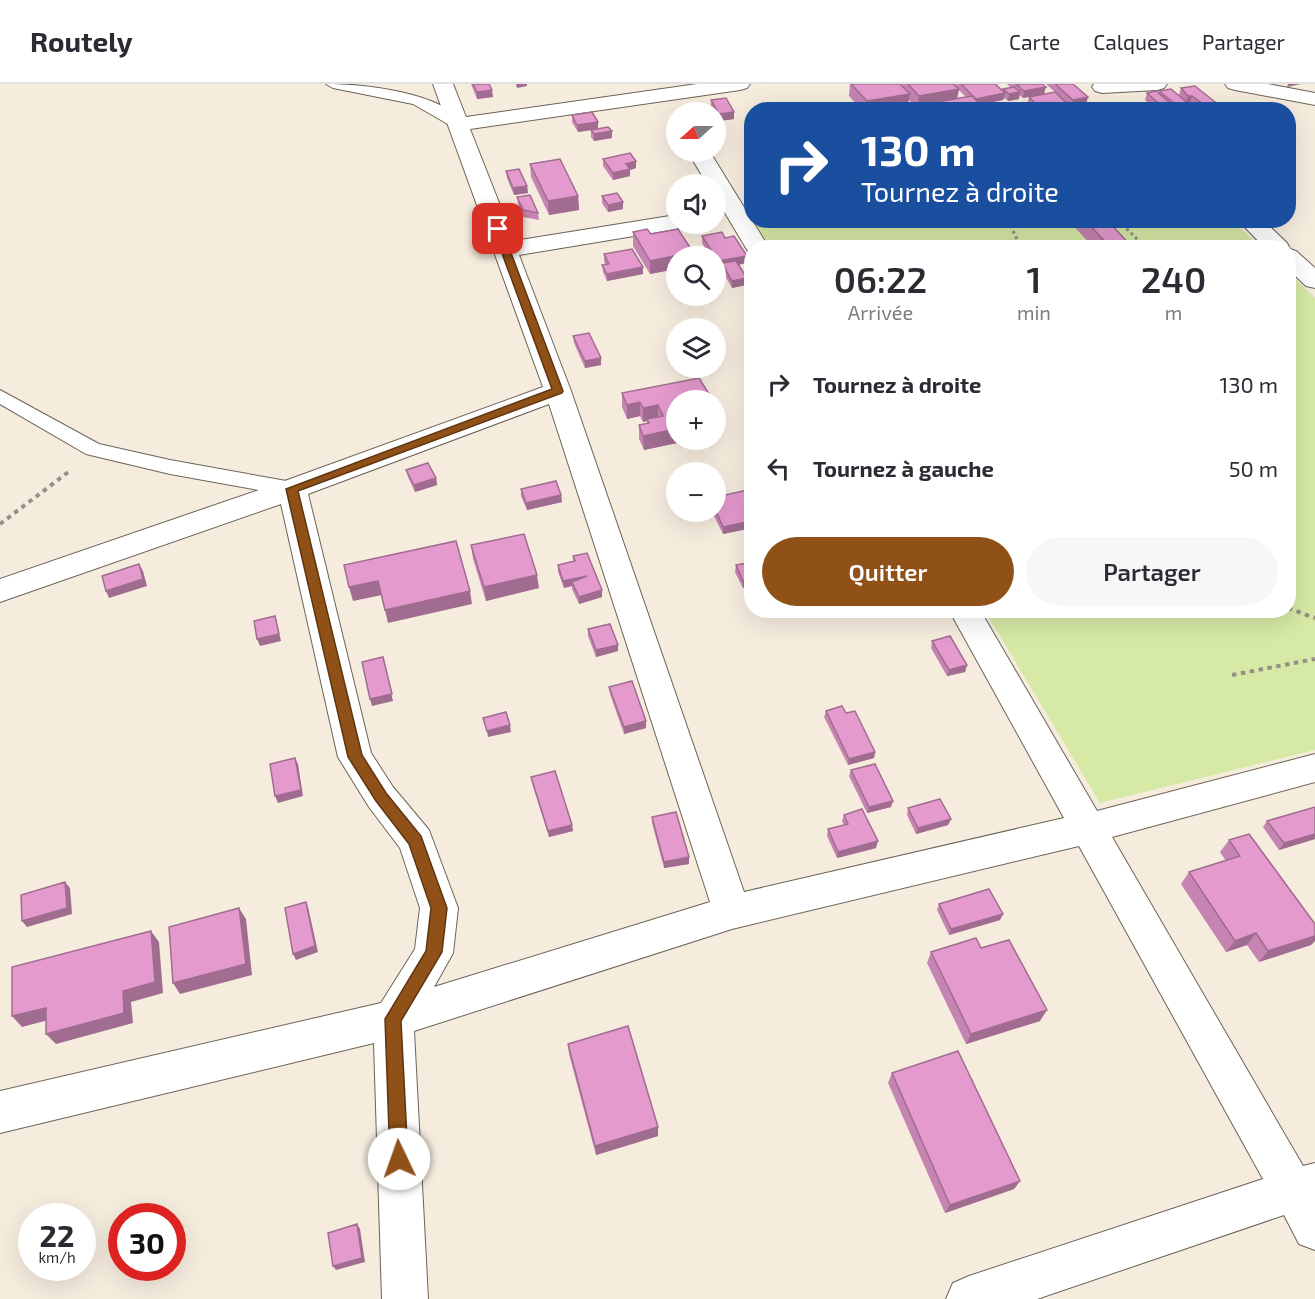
<!DOCTYPE html>
<html lang="fr">
<head>
<meta charset="utf-8">
<style>
  body { margin:0; font-family:"Exo 2",sans-serif; background:#f7f7f7; color:#2b2b33; height:100vh; display:flex; flex-direction:column; font-size:22px; white-space:nowrap }
  * { box-sizing:border-box; margin:0 }
  p { font-size:20px; color:#7c7c81 }
  .icon { flex:none; width:33px; height:33px; fill:none; stroke:currentColor; stroke-width:2; stroke-linecap:round; stroke-linejoin:round }
  .map { position:relative; flex:1; overflow:hidden }
  .drawer { position:absolute; left:744px; top:156px; width:552px; height:378px; display:flex; flex-direction:column; background:#fff; border-radius:24px; box-shadow:0 6px 24px #0002 }
  .drawer>* { flex:none }
  .guide { position:absolute; left:744px; top:18px; width:552px; height:126px; border-radius:24px; box-shadow:0 6px 24px #0002; background:#1a4fa0; color:#fff; overflow:hidden }
  .needle { width:39px; rotate:249deg }
  .tools { position:absolute; left:666px; top:18px; display:grid; gap:12px }
  .tools a { display:grid; place-items:center; width:60px; height:60px; border-radius:50%; background:#fff; box-shadow:0 6px 24px #0002; font-size:30px }
  .speed { position:absolute; left:18px; top:1119px; display:flex; gap:12px; font-size:30px; font-weight:700; text-align:center }
  .speed>* { display:grid; place-content:center; width:78px; height:78px; border-radius:50%; background:#fff; box-shadow:0 6px 24px #0002; line-height:1 }
  .speed small { font-size:15px; font-weight:400 }
  .speed .limit { border:9px solid #d22; background:#fff; color:#111 }
  .pin { position:absolute; display:grid; place-items:center; width:51px; height:51px; color:#fff; margin:-26px; border-radius:12px; box-shadow:0 3px 9px #0006 }
  .me { position:absolute; width:66px; margin:-33px; rotate:357deg; stroke-linejoin:round; filter:drop-shadow(0 0 4px #0008) }
  .turn { display:flex; align-items:center; gap:21px; height:126px; padding:0 18px; font-size:27px }
  .turn .icon { width:78px; height:78px; stroke-width:2.5 }
  .turn b { display:block; font-size:42px; line-height:51px }
  .eta { display:flex; justify-content:space-evenly; align-items:center; height:102px; text-align:center }
  .eta b { font-size:36px; font-weight:600; line-height:42px }
  .button { display:flex; gap:12px; margin-top:auto; padding:12px 18px }
  .button a { flex:1; height:69px; border-radius:36px; background:#905119; color:#fff; font-size:24px; font-weight:600; line-height:69px; text-align:center }
  .button a+a { background:#f7f7f7; color:#2b2b33 }
  ul { padding:0; list-style:none }
  li { display:flex; align-items:center; gap:18px; height:84px; padding:0 18px }
  li div { flex:1 }
  li b { display:block; font-size:22px }
  li em { font-style:normal }
  header { display:flex; align-items:center; gap:36px; box-sizing:border-box; height:84px; padding:0 30px; background:#fff; border-bottom:2px solid #e1e1e2 }
  header strong { font-size:28px }
  nav { display:flex; gap:33px; margin-inline-start:auto; font-size:21px }
  .map>svg:first-child { display:block }
  .green { fill:#d6e9a5 }
  .lines { fill:none; stroke-linecap:round; stroke-linejoin:round }
  .service-casing { stroke:#6c6357; stroke-width:2 }
  .minor-casing { stroke:#6c6357; stroke-width:2 }
  .path-far1 { stroke:#979086; stroke-width:3; stroke-dasharray:3 3; stroke-linecap:butt }
  .path { stroke:#979086; stroke-width:4; stroke-dasharray:4.5 4.5; stroke-linecap:butt }
  .service { fill:#fff; fill-rule:evenodd }
  .minor { fill:#fff; fill-rule:evenodd }
  .wall { fill:#c584b1; fill-rule:evenodd }
  .shaded-wall { fill:#a06c90 }
  .building { fill:#e59ace; stroke:#a06c90; stroke-width:1.5 }
  .route { fill:#905119; stroke:#5e3510; stroke-width:1.5 }
</style>
</head>
<body>
<header>
<strong>Routely</strong>
<nav><a>Carte</a><a>Calques</a><a>Partager</a></nav>
</header>
<div class="map">
<svg width="1315" height="1215" viewBox="0 0 1315 1215">
  <rect width="100%" height="100%" fill="#f6ecde"/>
  <!-- green -->
  <path class="green" d="M752 137H1232L1261 163H768Z
    M1289 189 1315 214V666L1100 719 985 527 1288 526Z"/>
  <g class="lines">
    <defs>
      <path id="service" d="M326 0C364 0 440 8 466 40L458 45 453 43 413 20 333 4Z
        M0 306 99 360 170 376 292 398 299 400 302 405 299 410 292 412 170 390 86 370 0 320Z"/>
      <path id="minor" d="M433 0H453L466 33 697 0H750L747 4 740 6 470 45 514 157 676 131V140H687L676 145 519 171 571 307 744 808 1064 734 949 526H980L1097 727 1315 670V698L1112 753 1303 1082 1315 1079V1166L1299 1160 1284 1131 1037 1215H946L953 1199 969 1192 1263 1095 1079 762 732 845 414 947 428 1215H382L374 959 0 1049V1007L381 919 415 865 420 824 400 764 369 723 338 673 281 420 0 518V495L282 398 543 303ZM549 320 710 818 434 903 453 869 458 824 429 746 393 703 371 669 308 410Z
        M1094 0H1167L1164 4 1157 6 1102 9 1095 7 1092 3Z
        M1225 0H1268L1315 9V21L1235 6 1228 4Z
        M688 68H710L769 164H752V170L749 169 716 114V100H707Z
        M1238 136H1263L1287 159 1290 165 1296 167 1315 184V204L1306 202 1288 185V164H1265Z"/>
    </defs>
    <!-- service casing -->
    <use href="#service" class="service-casing"/>
    <!-- minor casing -->
    <use href="#minor" class="minor-casing"/>
    <!-- path-far1 -->
    <path class="path-far1" d="M1008 136 1021 164
      M1118 136 1146 164"/>
    <!-- path -->
    <path class="path" d="M0 440 71 386
      M1288 524 1315 534
      M1232 591 1315 575"/>
    <!-- service -->
    <use href="#service" class="service"/>
    <!-- minor -->
    <use href="#minor" class="minor"/>
  </g>
  <!-- wall -->
  <path class="wall" d="M471 0H489L493 13 477 15Z
    M850 0H999L996 1 1003 7V5L1011 4 1007 0H1042L1044 10 1023 14 1019 11V15L1008 17 1004 14 1003 16 980 20 985 26H940L941 21 917 25 909 16 907 23 894 26H861L849 12ZM959 6 966 13 957 15Z
    M1046 0H1073L1088 13 1086 20 1071 23Z
    M1181 4 1213 24 1199 26 1190 18 1188 19 1196 26H1156L1145 16 1147 9H1159V7L1179 11Z
    M1029 13 1074 26H1033L1027 20Z
    M711 16 734 35 719 37 716 28H714L711 23Z
    M572 31 598 38V45L578 48 572 38Z
    M591 46 612 54 594 57 591 53Z
    M603 75 636 84 630 86V92L613 96 603 82Z
    M530 80 578 112 579 126 549 131 531 93Z
    M506 87 527 102 528 109 514 111 507 94Z
    M602 112 623 125 608 128 602 119Z
    M517 113 538 129 539 136 523 133 518 120Z
    M1068 136H1107L1133 164H1094Z
    M633 148 651 150 693 168V172H676V185L650 190 633 162Z
    M702 152 725 154 746 179 739 181 747 194 746 201 732 204 722 186V184H718L716 180V172H710L702 159Z
    M604 170 643 190 607 197 603 188 602 181 605 180 604 177Z
    M573 252 601 281 585 284 574 259Z
    M622 309 709 310V316H676V356H691L644 366 639 355V341L647 339V337L643 338 640 332 627 335 622 323Z
    M406 386 436 394 437 401 415 408 408 393Z
    M521 405 561 411 562 418 527 426 521 412Z
    M752 416V444L723 450 712 428H716Z
    M752 457V475L746 465 747 458Z
    M471 461 539 504 486 517 473 475Z
    M573 472 602 513 579 520 572 505V502L564 504 558 488V481L573 477Z
    M752 478 743 504 735 488 736 481Z
    M910 526H931V528L913 532Z
    M588 545 618 567 596 573 588 552Z
    M932 557 967 581 965 588 947 592 931 564Z
    M609 603 646 637V644L624 650 610 610Z
    M826 627 846 629 875 668 874 674 848 681 824 633Z
    M851 686 891 723 867 729 849 692Z
    M531 693 573 747 549 753 532 699Z
    M1315 723V755L1279 766 1263 743 1267 737Z
    M908 724 951 735 948 741 916 750 907 731Z
    M844 731 876 764 837 774 827 752 828 745 844 741 842 737Z
    M652 733 689 773V780L664 784 652 739Z
    M1229 756 1315 840V857L1311 861 1259 878 1247 861 1226 868 1181 800 1189 788 1226 777 1220 768Z
    M939 820 1000 836 949 851 937 826Z
    M981 864 1040 937 966 960 927 879 931 868Z
    M568 960 658 1052 596 1071 569 970Z
    M892 989 1020 1097 1014 1105 945 1129 888 999Z"/>
  <!-- shaded-wall -->
  <path class="shaded-wall" d="M516 0H527V2L517 4Z
    M1288 0H1301L1287 3Z
    M1046 3 1044 10 1023 14 1024 7Z
    M959 5 956 19 942 17 941 21 917 25 919 12Z
    M492 6 493 13 477 15V8Z
    M1020 8 1019 15 1008 17 1009 10Z
    M1005 9 1003 16 974 22 976 15Z
    M910 10 907 23 894 26H866L867 17Z
    M1188 12H1192L1190 18 1186 19Z
    M1088 13 1086 20 1071 23 1073 16Z
    M1215 18 1213 24 1201 26 1203 20Z
    M734 28V35L719 37V30Z
    M598 38V45L578 48 577 41Z
    M612 47V54L594 57V50Z
    M636 77V84L630 86V92L613 96V89L626 80Z
    M527 102 528 109 514 111 513 104Z
    M578 112 579 126 549 131 548 117Z
    M623 118V125L608 128V121Z
    M693 168V172H676V185L650 190V177Z
    M747 172 746 179 724 183 722 179V184H718V177Z
    M643 183V190L607 197V190Z
    M747 194 746 201 732 204V197Z
    M601 274V281L585 284V277Z
    M709 310V316H687V315Z
    M640 318V332L627 335V321Z
    M658 321V335H647V337L643 338V324Z
    M716 336H718L717 350H716Z
    M676 345V356H691L644 366 643 352Z
    M436 394 437 401 415 408 414 401Z
    M561 411 562 418 527 426 526 419Z
    M752 437V444L723 450V443Z
    M139 480 143 487 147 502 109 514 106 507Z
    M537 491 539 504 486 517 484 503Z
    M587 492 572 498V502L564 504 563 497Z
    M752 495V502L743 504V497Z
    M378 497 382 511 353 517 349 503Z
    M602 506V513L579 520V513Z
    M470 507 472 520 388 539 385 526Z
    M915 526H931V528L913 532Z
    M275 532 281 557 260 562 257 555Z
    M618 561V567L596 573V566Z
    M383 573 393 617 372 622 370 615Z
    M967 581 965 588 947 592 949 586Z
    M646 637V644L624 650V643Z
    M510 641 511 648 488 653 487 647Z
    M875 668 874 674 848 681 849 675Z
    M295 674 298 680 303 712 278 719 275 712Z
    M893 717 891 723 867 729 869 723Z
    M951 735 948 741 916 750 918 744Z
    M572 741 573 747 549 753 548 747Z
    M1315 750V755L1279 766 1284 759Z
    M878 757 876 764 837 774 838 768Z
    M689 773V780L664 784V778Z
    M65 798 70 804 72 830 27 843 22 837Z
    M306 818 308 823 318 868 296 876 293 870Z
    M239 824 246 835 252 891 180 910 173 899Z
    M1003 830 1000 836 949 851 951 845Z
    M151 847 159 858 163 909 131 918 133 939 56 960 46 950 123 907Z
    M1256 849 1247 861 1226 868 1235 857Z
    M1315 852V857L1311 861 1259 878 1268 867Z
    M46 924 56 934 22 943 12 932Z
    M1047 926 1040 937 966 960 971 950Z
    M658 1043V1052L596 1071 595 1062Z
    M1020 1097 1014 1105 945 1129 950 1121Z
    M357 1140 360 1145 365 1178 336 1186 333 1182Z"/>
  <!-- building -->
  <path class="building" d="M473 0H489L492 6 477 8Z
    M851 0H900L910 10 867 17Z
    M908 0H953L959 5 919 12Z
    M961 0H995L1005 9 976 15Z
    M1016 0H1042L1046 3 1024 7Z
    M1055 0H1073L1088 13 1073 16Z
    M1195 2 1215 18 1203 20 1192 12H1188L1181 4Z
    M1014 3 1020 8 1009 10 1003 5Z
    M1171 5 1196 26H1186L1180 24 1159 7Z
    M1156 7 1176 24 1166 26 1147 9Z
    M1055 8 1074 26H1042L1029 13Z
    M972 12 985 26H949L942 17Z
    M726 14 734 28 719 30 711 16Z
    M592 28 598 38 577 41 572 31Z
    M608 43 612 47 594 50 591 46Z
    M630 69 636 77 626 80 630 85 613 89 603 75Z
    M560 75 578 112 548 117 530 80Z
    M519 85 527 102 513 104 506 87Z
    M617 109 623 118 608 121 602 112Z
    M530 111 538 129 523 126 517 113Z
    M1085 136H1107L1133 164H1111Z
    M647 145 651 150 678 145 693 168 650 177 633 148Z
    M722 148 725 154 734 152 747 172 718 177 702 152Z
    M632 165 643 183 607 190 602 181 609 180 604 170Z
    M736 177 747 194 732 197 722 179Z
    M589 249 601 274 585 277 573 252Z
    M699 294 709 310 687 315 688 316H676V345L643 352 639 341 649 339 647 335 663 332 658 321 643 324 640 318 627 321 622 309Z
    M428 379 436 394 414 401 406 386Z
    M556 397 561 411 526 419 521 405Z
    M747 406 752 416V437L723 443 716 427V413Z
    M524 450 537 491 484 503 471 461Z
    M456 457 470 507 385 526 378 497 349 503 344 481Z
    M752 457V467L747 458Z
    M587 469 602 506 579 513 572 498 587 492 563 497 558 481 575 477 573 472Z
    M752 478V495L743 497 736 481Z
    M139 480 143 495 106 507 102 492Z
    M275 532 279 550 257 555 254 537Z
    M610 540 618 561 596 566 588 545Z
    M950 552 967 581 949 586 932 557Z
    M383 573 392 610 370 615 362 578Z
    M632 597 646 637 624 643 609 603Z
    M842 622 846 629 855 627 875 668 849 675 826 627Z
    M506 628 510 641 487 647 483 634Z
    M295 674 301 706 275 712 270 680Z
    M875 680 893 717 869 723 851 686Z
    M555 687 572 741 548 747 531 693Z
    M940 715 951 735 918 744 908 724Z
    M1315 723V750L1284 759 1267 737Z
    M862 725 878 757 838 768 828 745 848 740 844 731Z
    M676 728 689 773 664 778 652 733Z
    M1249 750 1315 840V852L1268 867 1256 849 1235 857 1189 788 1240 772 1229 756Z
    M65 798 67 824 22 837 21 811Z
    M989 805 1003 830 951 845 939 820Z
    M306 818 315 862 293 870 285 824Z
    M239 824 246 880 173 899 169 843Z
    M151 847 155 898 123 907 124 929 46 950V924L12 932V883Z
    M976 854 981 864 1009 856 1047 926 971 950 931 868Z
    M628 942 658 1043 595 1062 568 960Z
    M958 967 1020 1097 950 1121 892 989Z
    M357 1140 362 1174 333 1182 328 1149Z"/>
  <!-- route -->
  <path class="route" d="M498 142 502 145 563 307 562 309 298 407 362 671 386 709 421 752 447 824 442 868 401 937 408 1075 405 1081 399 1084 393 1081 390 1075 385 935 426 867 431 824 409 760 376 717 348 673 286 405 552 305 493 145Z"/>
</svg>
<div class="tools">
<a><svg class="needle" viewBox="-14 -14 28 28"><path d="M0-13l5 13h-10z" fill="#e53935"/><path d="M0 13l5-13h-10z" fill="#7c7c81"/></svg></a>
<a><svg class="icon" aria-label="sound" viewBox="0 0 24 24"><path d="M4 9h4l5-4v14l-5-4H4zM17 9q2 3 0 6"/></svg></a>
<a><svg class="icon" aria-label="search" viewBox="0 0 24 24"><circle cx="10" cy="10" r="6"/><path d="M15 15l6 6"/></svg></a>
<a><svg class="icon" aria-label="layers" viewBox="0 0 24 24"><path d="M12 4l9 5-9 5-9-5zM3 14l9 5 9-5"/></svg></a>
<a>+</a>
<a>−</a>
</div>
<div class="speed"><div>22<small>km/h</small></div><div class="limit">30</div></div>
<div class="pin" style="left:498px;top:145px;background:#d93025"><svg class="icon" aria-label="arrive" viewBox="0 0 24 24"><path d="M6 21V4h12l-3 4 3 4H6"/></svg></div>
<svg class="me" style="left:399px;top:1075px" viewBox="-20 -20 40 40"><circle r="19" fill="#fff"/><path d="M0-13L10 11 0 6-10 11z" fill="#905119"/></svg>
<div class="guide">
<div class="turn"><svg class="icon" aria-label="right" viewBox="0 0 24 24"><path d="M7 20v-9h11M14 6l5 5-5 5"/></svg><div><b>130 m</b>Tournez à droite</div></div>
</div>
<section class="drawer">
<div class="eta">
<div><b>06:22</b><p>Arrivée</p></div>
<div><b>1</b><p>min</p></div>
<div><b>240</b><p>m</p></div>
</div>
<ul>
<li><svg class="icon" aria-label="right" viewBox="0 0 24 24"><path d="M7 20v-9h11M14 6l5 5-5 5"/></svg><div><b>Tournez à droite</b></div><em>130 m</em></li>
<li><svg class="icon" aria-label="left" viewBox="0 0 24 24"><path d="M17 20v-9H6M10 6l-5 5 5 5"/></svg><div><b>Tournez à gauche</b></div><em>50 m</em></li>
</ul>
<div class="button"><a>Quitter</a><a>Partager</a></div>
</section>
</div>
</body>
</html>
